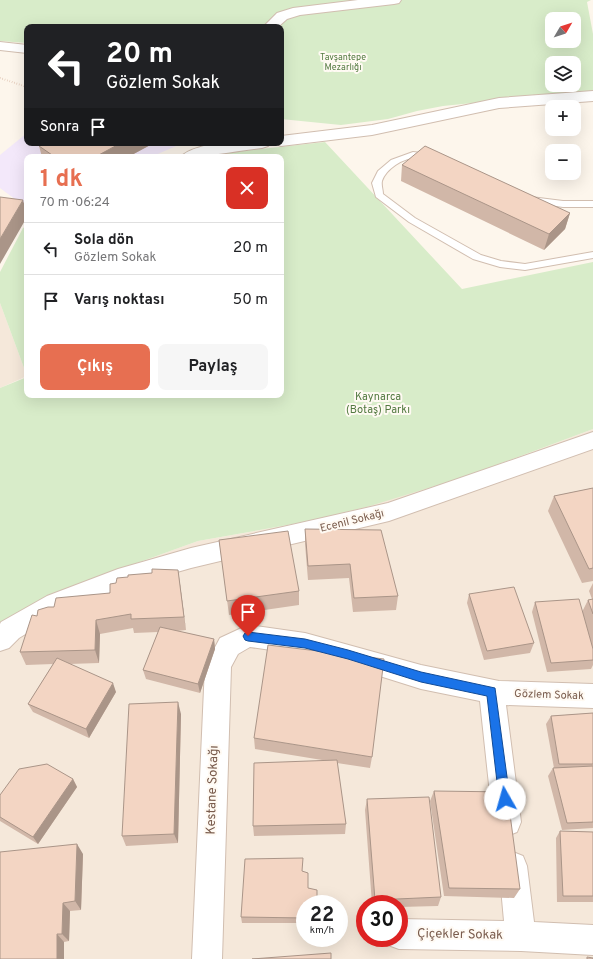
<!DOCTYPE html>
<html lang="tr">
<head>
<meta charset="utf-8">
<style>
  body { margin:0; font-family:Overpass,sans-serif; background:#f6f6f6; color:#202124; height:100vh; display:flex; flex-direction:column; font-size:15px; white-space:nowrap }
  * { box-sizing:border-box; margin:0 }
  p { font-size:13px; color:#757577 }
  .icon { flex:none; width:22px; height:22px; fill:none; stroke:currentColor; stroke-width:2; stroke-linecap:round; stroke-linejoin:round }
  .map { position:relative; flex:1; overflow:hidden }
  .panel { position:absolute; left:24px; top:154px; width:260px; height:244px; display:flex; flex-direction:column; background:#fff; border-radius:8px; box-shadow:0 4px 16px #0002 }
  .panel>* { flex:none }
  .banner { position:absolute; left:24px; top:24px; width:260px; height:122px; border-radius:8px; box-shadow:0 4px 16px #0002; background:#202124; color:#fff; overflow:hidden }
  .needle { width:26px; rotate:51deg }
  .controls { position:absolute; left:545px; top:12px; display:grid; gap:8px }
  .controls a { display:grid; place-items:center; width:36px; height:36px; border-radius:8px; background:#fff; box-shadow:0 4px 16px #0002; font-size:20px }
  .speed { position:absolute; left:296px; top:895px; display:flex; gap:8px; font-size:20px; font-weight:700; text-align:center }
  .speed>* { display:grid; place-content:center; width:52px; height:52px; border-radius:50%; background:#fff; box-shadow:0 4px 16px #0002; line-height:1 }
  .speed small { font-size:10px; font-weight:400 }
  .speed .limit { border:6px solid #d22; background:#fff; color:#111 }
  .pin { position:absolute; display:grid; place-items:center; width:34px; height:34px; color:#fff; margin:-41px -17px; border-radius:50% 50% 50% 0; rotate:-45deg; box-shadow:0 0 4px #0007 }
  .pin .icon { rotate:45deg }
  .me { position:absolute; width:44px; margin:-22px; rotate:353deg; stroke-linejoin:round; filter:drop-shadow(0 0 3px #0008) }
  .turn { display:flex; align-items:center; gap:14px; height:84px; padding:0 16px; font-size:18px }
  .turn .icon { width:52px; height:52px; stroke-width:2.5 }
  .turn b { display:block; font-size:28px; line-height:34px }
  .then { display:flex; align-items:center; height:38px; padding:0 16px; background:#0003; gap:8px; font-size:15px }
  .round { display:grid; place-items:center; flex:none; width:42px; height:42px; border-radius:8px; background:#f6f6f6 }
  .headline { display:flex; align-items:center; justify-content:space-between; height:68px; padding:0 16px }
  h1 { font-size:24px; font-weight:700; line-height:30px; color:#e76f51 }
  .cta { display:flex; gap:8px; margin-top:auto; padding:8px 16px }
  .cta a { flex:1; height:46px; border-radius:8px; background:#e76f51; color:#fff; font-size:16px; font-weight:700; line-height:46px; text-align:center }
  .cta a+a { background:#f6f6f6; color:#202124 }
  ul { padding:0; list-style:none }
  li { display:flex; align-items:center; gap:12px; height:52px; padding:0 16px; border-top:1px solid #e0e0e0 }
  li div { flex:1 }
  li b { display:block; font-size:15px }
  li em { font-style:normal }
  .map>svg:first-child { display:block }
  .residential { fill:#f5e8da; fill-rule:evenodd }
  .education { fill:#f3e8fa }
  .green { fill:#d8ecc9; fill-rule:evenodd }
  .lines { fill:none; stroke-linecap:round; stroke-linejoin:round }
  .lane-casing { stroke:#d1beb0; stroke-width:2 }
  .street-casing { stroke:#d1beb0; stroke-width:2 }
  .path { stroke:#d9b8a5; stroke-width:2; stroke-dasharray:0.5 2; stroke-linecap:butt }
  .lane { fill:#fff; fill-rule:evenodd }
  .street { fill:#fff; fill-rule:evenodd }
  .wall { fill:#d1b7a8 }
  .shaded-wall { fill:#aa9588 }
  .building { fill:#f3d5c3; stroke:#aa9588 }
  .route { fill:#1a73e8; stroke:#114b97 }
  .labels { text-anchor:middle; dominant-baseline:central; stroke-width:4; stroke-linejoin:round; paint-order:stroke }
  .far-park-label { font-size:9px; fill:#537a41; stroke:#fffaf3 }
  .park-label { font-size:11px; fill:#537a41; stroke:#fffaf3 }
  .street-label { font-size:11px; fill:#7a5c4d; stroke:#fffaf3 }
  .near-street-label { font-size:13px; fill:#7a5c4d; stroke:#fffaf3 }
</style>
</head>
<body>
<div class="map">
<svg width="593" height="959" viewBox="0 0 593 959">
  <rect width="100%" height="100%" fill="#fdf6ec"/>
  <!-- residential -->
  <path class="residential" d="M0 303 27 376 0 388Z
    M593 429V959H0V625L90 580 198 541 310 521 464 477ZM305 904H339V938H305ZM365 904H399V938H365Z"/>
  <!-- education -->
  <path class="education" d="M27 133V143H183L151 157H27V208L0 188V155Z"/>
  <!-- green -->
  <path class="green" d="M0 0H591L587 2 593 34V91L443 106 417 111 388 119 341 125 281 119V27H27V43L0 41ZM552 19H574V41H552ZM552 63H574V85H552Z
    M325 142 462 289 593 262V429L464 477 370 506 310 521 198 541 90 580 0 625V388L27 377V395H281V157H207L214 154Z
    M27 226V376L0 303V272L23 228Z"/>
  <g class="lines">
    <defs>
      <path id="lane" d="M413 152 429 154 433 157C428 162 422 158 415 158 403 158 386 169 382 181 381 185 383 190 383 194L415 218 481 255 501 261 525 264 593 252V258L525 270 500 267 473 259 409 222 376 197 372 183 378 171 391 160Z
        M531 197 563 201H593V207H563L528 202 526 200 528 198Z"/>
      <path id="street" d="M358 0H401L399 3 394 4 300 15 287 19 278 27H263L277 13 293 8Z
        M0 42 27 45V53L0 50Z
        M593 91V101L499 108 372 135 281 146 274 143H281V136L372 125 499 98Z
        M220 143H270L268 146 262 148C235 151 208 157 181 157 187 149 210 144 220 143Z
        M593 432V449L389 521 191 568 121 588 65 610 19 638 9 648 0 651V624L1 622 47 596 118 569 191 548 388 503Z
        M248 625 305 633 421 665 499 681 593 684V708L506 705 521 822 517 832 507 836 497 832 493 822 480 701 421 689 348 666 305 655 250 647 238 654 231 667 222 959H192L205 666 220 638Z
        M513 852 523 856 527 866 534 922 593 925V955L521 951 399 949 388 945 386 938H399V919L504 921 499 866 503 856Z"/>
    </defs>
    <!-- lane casing -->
    <use href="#lane" class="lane-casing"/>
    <!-- street casing -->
    <use href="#street" class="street-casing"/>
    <!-- path -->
    <path class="path" d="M0 78 27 87"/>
    <!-- lane -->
    <use href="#lane" class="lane"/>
    <!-- street -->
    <use href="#street" class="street"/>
  </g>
  <!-- wall -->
  <path class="wall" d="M154 143 128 157H42L39 146Z
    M402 165 570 213 565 229 544 250 401 181Z
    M593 488V581L582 583 548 511 554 496Z
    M305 529 398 596 396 610 353 612 349 578 308 580 305 544Z
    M219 540 299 591V605L229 615Z
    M178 570 180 584 186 630 177 631 214 639 215 649 200 693 146 679 143 670 158 632 134 633 133 628 100 634 99 663 69 664 116 692 89 738 33 712 28 704 53 664 26 665 20 652 37 616 54 607 110 593 116 583 128 577 152 573Z
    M593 583V647H592L593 649V665L591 669 547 672 532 612 535 602 582 612 588 600 592 599 589 591Z
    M469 594 534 643 530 653 484 660 467 603Z
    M593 713V828L562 830 548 776 553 768H554L546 724 551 716Z
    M181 714 178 843 126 846 122 836Z
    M254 738 372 757 370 768 337 763 346 824 345 834 254 836 253 826 322 760 255 749Z
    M73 779 77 787 38 844 0 821V795Z
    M434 791 520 889 514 898 444 896 430 801Z
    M367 799 441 897 438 906 399 907V904H372L365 810Z
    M560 831 593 832V902H557L556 838Z
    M83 854 81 910 70 911 69 941 64 942V959H0Z
    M303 871 305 904V923H242L241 917Z"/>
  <!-- shaded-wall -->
  <path class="shaded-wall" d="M121 143H154L128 157H95Z
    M23 200 27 214V217L0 264V239Z
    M570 213 565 229 544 250 549 234Z
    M178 570 180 584 186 630 184 617Z
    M96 620 100 634 99 663 95 650Z
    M214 639 215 649 200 693 198 684Z
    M113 683 116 692 89 738 86 729Z
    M178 702 181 714 178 843 174 834Z
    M73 779 77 787 38 844 33 837Z
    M77 844 83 854 81 910 75 901Z
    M63 903 70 911 69 941 62 934Z
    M57 934 64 942V959H57Z"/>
  <!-- building -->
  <path class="building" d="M46 143H121L95 157H55L39 146Z
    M425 146 570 213 549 234 402 165Z
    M0 197 23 200 0 239Z
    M593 488V568L589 569 554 496Z
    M305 529 381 530 398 596 354 598 350 564 308 566Z
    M288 531 299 591 227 601 219 540Z
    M152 569 178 570 184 617 131 619V614L96 620 95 650 20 652 32 615 37 616 38 610 48 607H54L56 598 110 593V584L116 583 117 578 128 577V575L152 573Z
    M514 587 534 643 487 651 469 594Z
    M579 599 593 649V660L551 663 535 602Z
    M593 599V614L588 600Z
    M160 627 214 639 198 684 143 670Z
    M268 645 384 659 372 757 254 738Z
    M57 658 113 683 86 729 28 704Z
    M178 702 174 834 122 836 129 704Z
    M593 713V764H559L551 716Z
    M337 760 346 824 253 826 254 763Z
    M47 764 73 779 33 837 0 817V795L19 769Z
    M593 766V822L567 823 553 768Z
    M434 791 507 792 520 889 449 888Z
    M429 797 441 897 375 900 367 799Z
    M560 831 593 832V896H563Z
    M77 844 75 901 63 903 62 934H57V959H0V852Z
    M303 858 302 871 308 873V888L317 890V904H305V918L241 917 245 859Z
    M331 953V959H252Z
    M587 957 593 958V959H587Z"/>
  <!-- route -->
  <path class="route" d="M248 632 305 639 348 650 421 672 495 688 510 799 509 803 505 804 501 803 499 799 487 696 421 682 348 659 305 648 248 641 245 640 243 636 245 633Z"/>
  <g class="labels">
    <!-- far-park labels -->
    <g class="far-park-label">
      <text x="343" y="57">Tavşantepe<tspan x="343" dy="10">Mezarlığı</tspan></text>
    </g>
    <!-- park labels -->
    <g class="park-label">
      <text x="378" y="397">Kaynarca<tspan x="378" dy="13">(Botaş) Parkı</tspan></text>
    </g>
    <!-- street labels -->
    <g class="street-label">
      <text transform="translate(352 521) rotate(-14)">Ecenil Sokağı</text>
      <text transform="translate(549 695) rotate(2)">Gözlem Sokak</text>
    </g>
    <!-- near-street labels -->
    <g class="near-street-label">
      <text transform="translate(213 790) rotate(-88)">Kestane Sokağı</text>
      <text transform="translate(460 935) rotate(1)">Çiçekler Sokak</text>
    </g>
  </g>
</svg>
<div class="controls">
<a><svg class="needle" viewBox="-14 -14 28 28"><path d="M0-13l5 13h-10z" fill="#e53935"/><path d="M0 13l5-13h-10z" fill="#757577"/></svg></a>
<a><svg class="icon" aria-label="layers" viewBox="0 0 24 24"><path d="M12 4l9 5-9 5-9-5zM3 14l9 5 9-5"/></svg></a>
<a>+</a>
<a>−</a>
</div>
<div class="speed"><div>22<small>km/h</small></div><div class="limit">30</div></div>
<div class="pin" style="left:248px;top:636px;background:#d93025"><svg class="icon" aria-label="arrive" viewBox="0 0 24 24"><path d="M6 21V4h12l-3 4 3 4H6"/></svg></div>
<svg class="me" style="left:505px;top:799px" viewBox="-20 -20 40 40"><circle r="19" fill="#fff"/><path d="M0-13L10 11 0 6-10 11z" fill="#1a73e8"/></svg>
<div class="banner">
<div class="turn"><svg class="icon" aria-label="left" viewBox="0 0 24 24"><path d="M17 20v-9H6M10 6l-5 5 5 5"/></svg><div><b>20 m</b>Gözlem Sokak</div></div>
<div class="then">Sonra<svg class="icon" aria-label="arrive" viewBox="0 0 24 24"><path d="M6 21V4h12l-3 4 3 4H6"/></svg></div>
</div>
<section class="panel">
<div class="headline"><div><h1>1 dk</h1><p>70 m · 06:24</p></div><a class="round" style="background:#d93025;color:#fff"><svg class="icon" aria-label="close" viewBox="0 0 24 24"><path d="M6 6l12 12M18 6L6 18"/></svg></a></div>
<ul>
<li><svg class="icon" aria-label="left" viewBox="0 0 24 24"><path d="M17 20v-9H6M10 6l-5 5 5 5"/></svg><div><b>Sola dön</b><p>Gözlem Sokak</p></div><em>20 m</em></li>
<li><svg class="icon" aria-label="arrive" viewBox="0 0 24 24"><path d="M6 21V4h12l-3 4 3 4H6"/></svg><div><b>Varış noktası</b></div><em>50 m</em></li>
</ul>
<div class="cta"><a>Çıkış</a><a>Paylaş</a></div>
</section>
</div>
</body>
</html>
